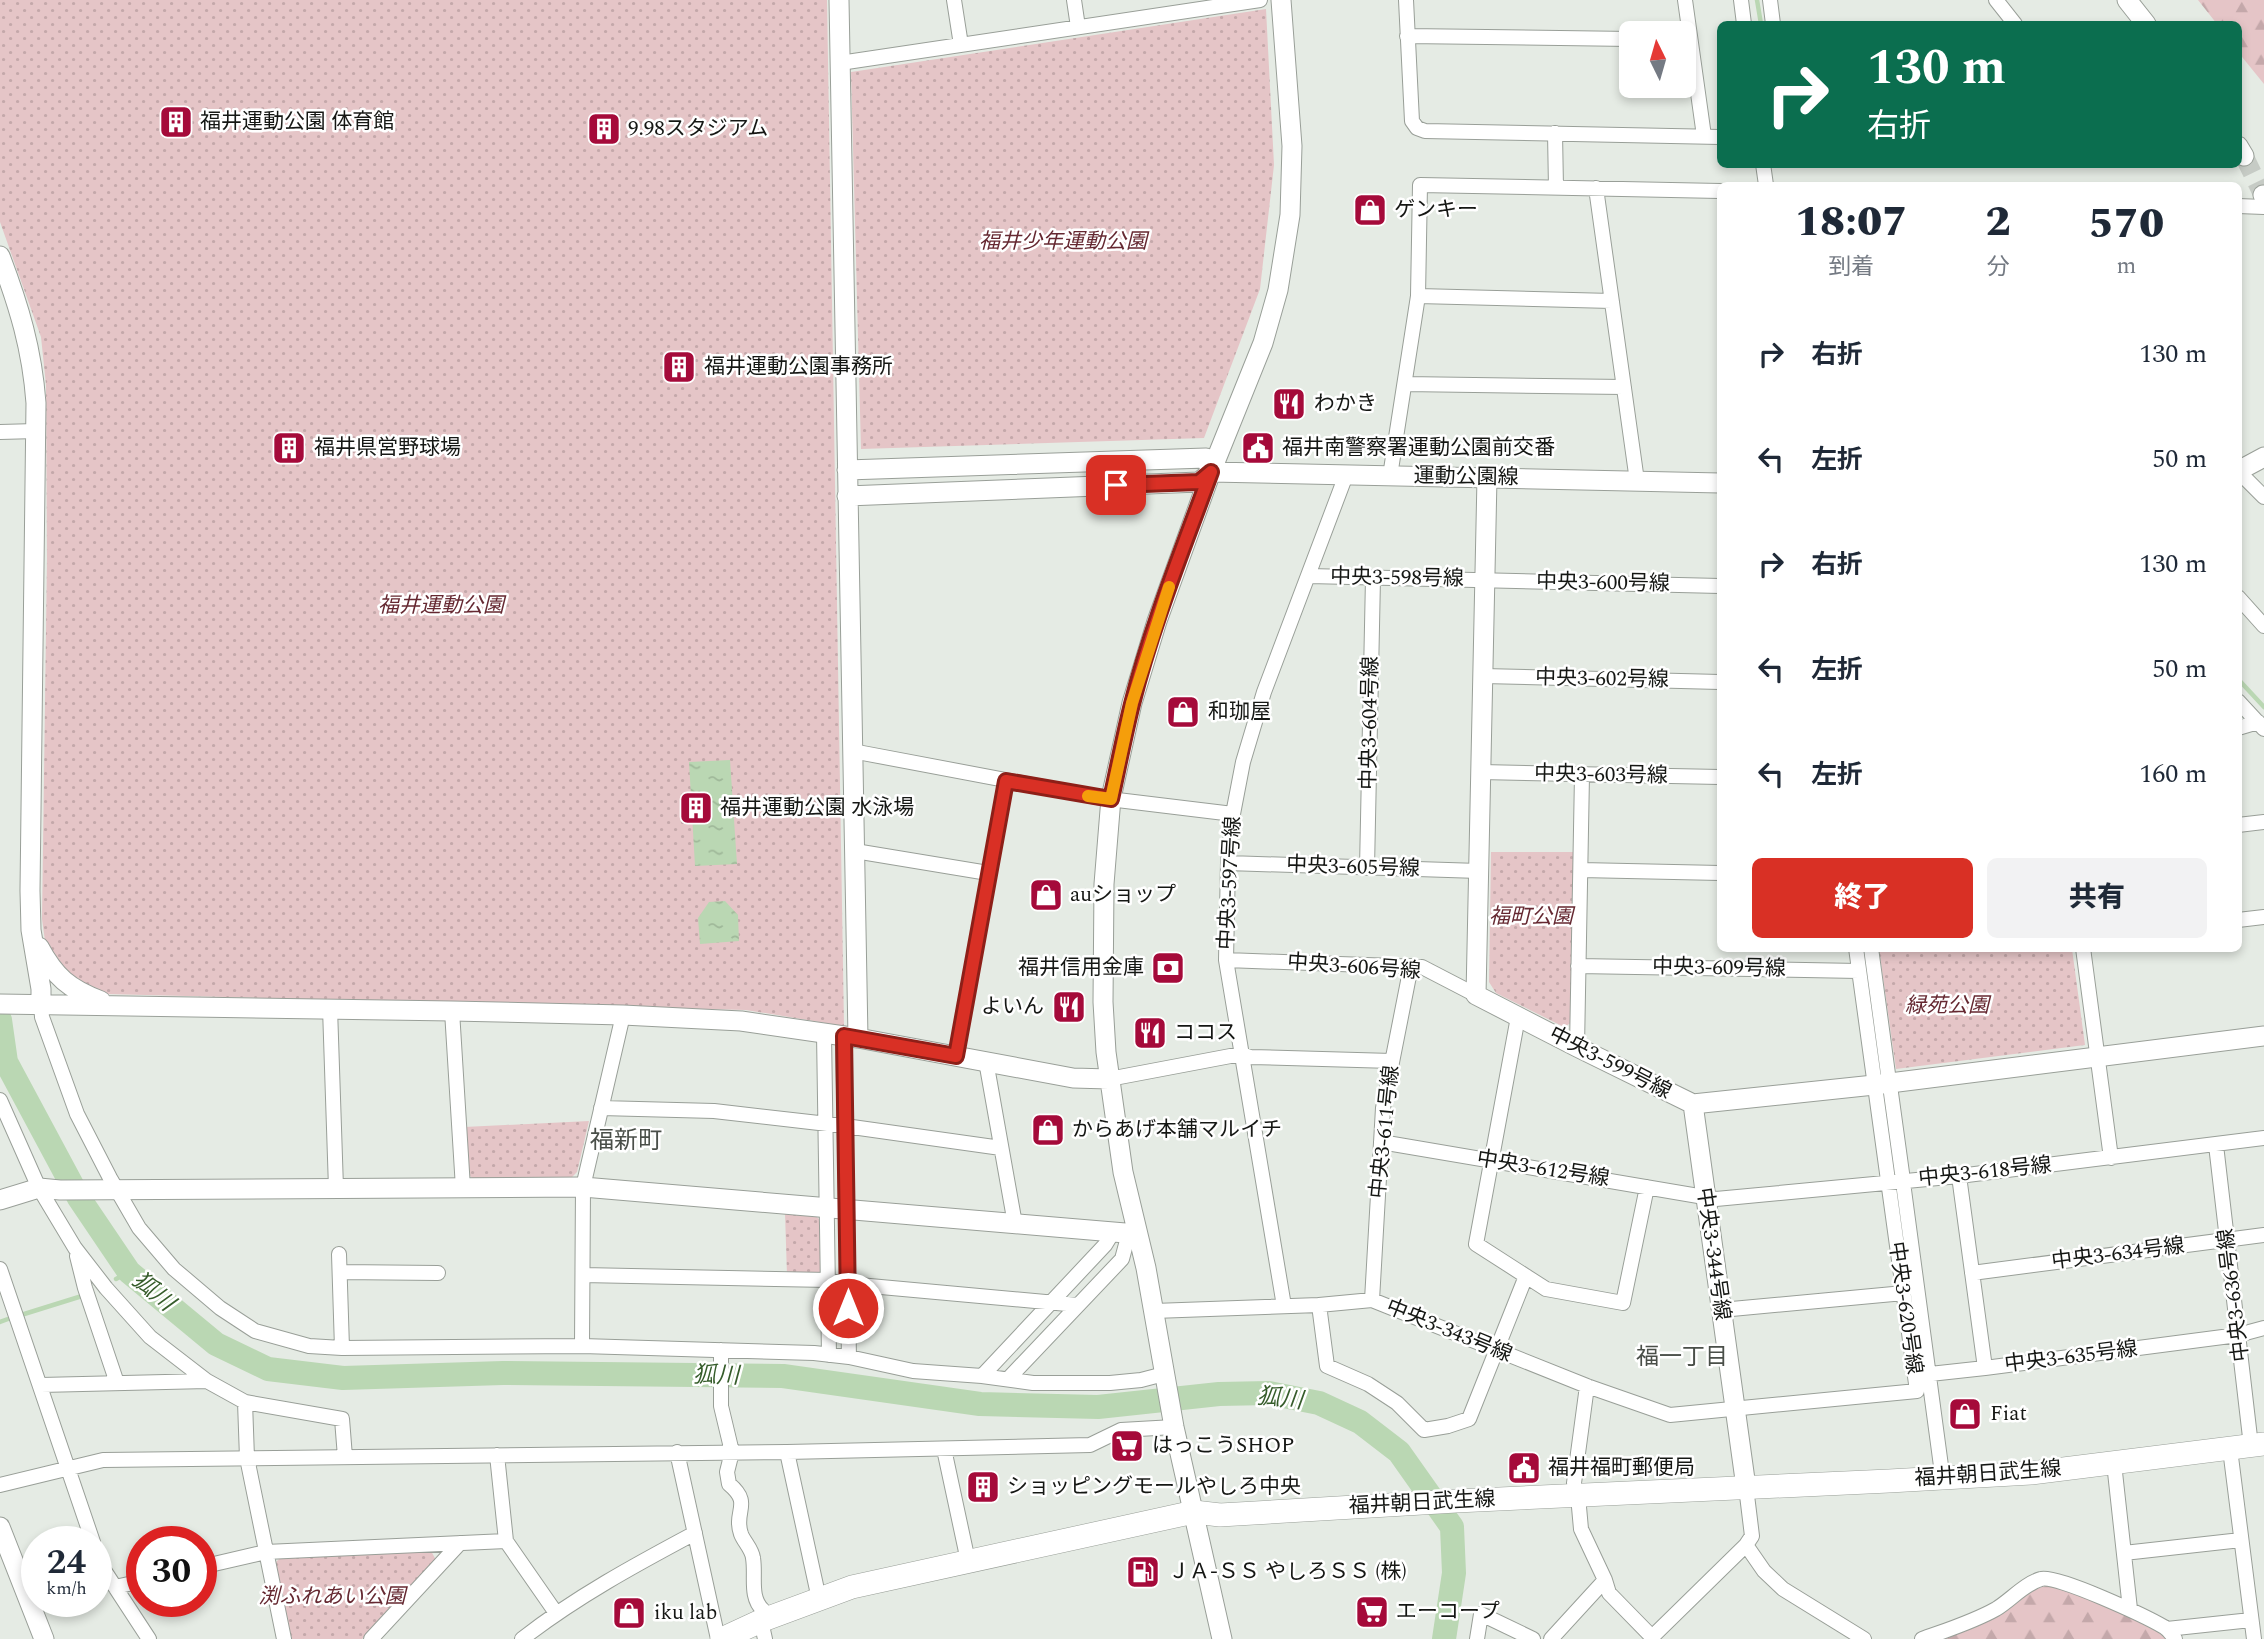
<!DOCTYPE html>
<html lang="ja">
<head>
<meta charset="utf-8">
<style>
  body { margin:0; font-family:Spectral,"Noto Sans JP",serif; background:#f2f2f3; color:#1f2937; height:100vh; display:flex; flex-direction:column; font-size:26px; white-space:nowrap }
  * { box-sizing:border-box; margin:0 }
  p { font-size:23px; color:#747a83 }
  .icon { flex:none; width:38px; height:38px; fill:none; stroke:currentColor; stroke-width:2; stroke-linecap:round; stroke-linejoin:round }
  .map { position:relative; flex:1; overflow:hidden }
  .sheet { position:absolute; left:1717px; top:182px; width:525px; height:770px; display:flex; flex-direction:column; background:#fff; border-radius:10px; box-shadow:0 4px 10px #0003 }
  .sheet>* { flex:none }
  .banner { position:absolute; left:1717px; top:21px; width:525px; height:147px; border-radius:10px; box-shadow:0 4px 10px #0003; background:#0b6e4f; color:#fff; overflow:hidden }
  .needle { width:46px; rotate:355deg }
  .tools { position:absolute; left:1619px; top:21px; display:grid; gap:14px }
  .tools a { display:grid; place-items:center; width:77px; height:77px; border-radius:10px; background:#fff; box-shadow:0 4px 10px #0003; font-size:35px }
  .speed { position:absolute; left:21px; top:1526px; display:flex; gap:14px; font-size:35px; font-weight:700; text-align:center }
  .speed>* { display:grid; place-content:center; width:91px; height:91px; border-radius:50%; background:#fff; box-shadow:0 4px 10px #0003; line-height:1 }
  .speed small { font-size:18px; font-weight:400 }
  .speed .limit { border:10px solid #d22; background:#fff; color:#111 }
  .pin { position:absolute; display:grid; place-items:center; width:60px; height:60px; color:#fff; margin:-30px; border-radius:14px; box-shadow:0 4px 10px #0006 }
  .me { position:absolute; width:77px; margin:-38px; rotate:0deg; stroke-linejoin:round; filter:drop-shadow(0 0 5px #0008) }
  .turn { display:flex; align-items:center; gap:24px; height:147px; padding:0 35px; font-size:32px }
  .turn .icon { width:91px; height:91px; stroke-width:2.5 }
  .turn b { display:block; font-size:49px; line-height:60px }
  .eta { display:flex; justify-content:space-evenly; align-items:center; height:119px; text-align:center }
  .eta b { font-size:42px; font-weight:800; line-height:49px }
  .button { display:flex; gap:14px; margin-top:auto; padding:14px 35px }
  .button a { flex:1; height:80px; border-radius:10px; background:#d93025; color:#fff; font-size:28px; font-weight:800; line-height:80px; text-align:center }
  .button a+a { background:#f2f2f3; color:#1f2937 }
  ul { padding:0; list-style:none }
  li { display:flex; align-items:center; gap:21px; height:105px; padding:0 35px }
  li div { flex:1 }
  li b { display:block; font-size:26px }
  li em { font-style:normal }
  .map>svg:first-child { display:block }
  .forest { fill:url(#forest-firs) }
  .park { fill:url(#park-dots) }
  .water { fill:url(#water-ripples) }
  .lines { fill:none; stroke-linecap:round; stroke-linejoin:round }
  .stream { stroke:#bad7b3; stroke-width:4.5 }
  .river { stroke:#bad7b3; stroke-width:24 }
  .secondary-tunnel { stroke:#c6cbc5; stroke-width:19; stroke-dasharray:19 10; stroke-linecap:butt }
  .street-casing { stroke:#999f98; stroke-width:16 }
  .secondary-casing { stroke:#999f98; stroke-width:21 }
  .primary-casing { stroke:#999f98; stroke-width:24 }
  .street { stroke:#fff; stroke-width:14 }
  .secondary { stroke:#fff; stroke-width:19 }
  .primary { stroke:#fff; stroke-width:23 }
  .route-casing { stroke:#8d1f18; stroke-width:18 }
  .route { stroke:#d93025; stroke-width:12 }
  .slow { stroke:#f59e0b; stroke-width:12 }
  .labels { text-anchor:middle; dominant-baseline:central; stroke-width:5; stroke-linejoin:round; paint-order:stroke }
  .poi-label { font-size:21px; fill:#151714; stroke:#fff; text-anchor:start }
  .park-label { font-size:21px; font-style:italic; fill:#652831; stroke:#fff }
  .street-label { font-size:21px; fill:#151714; stroke:#fff }
  .water-label { font-size:23px; font-style:italic; fill:#355c2a; stroke:#fff }
  .neighbourhood-label { font-size:23px; fill:#4a4f49; stroke:#fff }
  .quarter-label { font-size:24px; fill:#4a4f49; stroke:#fff }
</style>
</head>
<body>
<div class="map">
<svg width="2264" height="1639" viewBox="0 0 2264 1639">
  <defs>
    <pattern id="forest-firs" width="22" height="20" patternUnits="userSpaceOnUse" patternTransform="scale(1.75)"><rect width="22" height="20" fill="#e5c5c7"/><path d="M5 1l3.5 6h-7zM16 11l3.5 6h-7z" fill="#c4a8aa"/></pattern>
    <pattern id="park-dots" width="8" height="8" patternUnits="userSpaceOnUse" patternTransform="scale(1.75)"><rect width="8" height="8" fill="#e5c5c7"/><path d="M2 2h.1M6 6h.1" fill="none" stroke="#c4a8aa" stroke-width="1.8" stroke-linecap="round"/></pattern>
    <pattern id="water-ripples" width="26" height="14" patternUnits="userSpaceOnUse" patternTransform="scale(1.75)"><rect width="26" height="14" fill="#bad7b3"/><path d="M2 4q2-2 4 0t4 0M15 11q2-2 4 0t4 0" fill="none" stroke="#9fb899"/></pattern>
  </defs>
  <rect width="100%" height="100%" fill="#e5ebe4"/>
  <!-- forest -->
  <path class="forest" d="M2198 0H2264V84L2238 52V24H2217Z
    M2055 1585 2123 1614 2158 1632 2166 1639H1944C1965 1632 1987 1623 2006 1611 2025 1599 2030 1586 2055 1585Z"/>
  <!-- park -->
  <path class="park" d="M0 0H827L844 1026 746 1010 106 994 74 982 45 941 42 919 47 559 46 385 41 337 0 222Z
    M1266 9 1274 165 1260 289 1204 438 861 449 851 72Z
    M1491 852H1574L1571 1023 1564 1027 1496 993 1489 982Z
    M1879 949H2072L2085 1045 1896 1069Z
    M589 1121 577 1172 570 1179H473L467 1173 464 1127Z
    M785 1213 815 1215 822 1222 823 1269 816 1275H787Z
    M431 1551 436 1560 362 1639H290L274 1564 280 1558Z"/>
  <!-- water -->
  <path class="water" d="M730 760 737 864 695 866 689 762Z
    M725 901 738 915 739 941 700 944 698 918 709 902Z"/>
  <g class="lines">
    <!-- stream -->
    <path class="stream" d="M1757 0 1761 24
      M2238 679 2264 707
      M116 1279 129 1272
      M21 1315 82 1296
      M0 1322 8 1319"/>
    <!-- river -->
    <path class="river" d="M0 1020 6 1062 79 1198 129 1272 216 1344 268 1369 343 1378 503 1373 783 1376 980 1404 1098 1407 1219 1394 1269 1393 1319 1403 1360 1422 1399 1452 1452 1527 1454 1573 1444 1639"/>
    <!-- secondary-tunnel -->
    <path class="secondary-tunnel" d="M2244 156 2263 195"/>
    <defs>
      <path id="street" d="M954 0 961 45
        M1074 0 1078 27
        M1406 0 1412 121 1417 128 1425 131 1720 137
        M1685 0 1704 136
        M1741 0 1744 24
        M1770 0 1773 24
        M1996 0 2015 24
        M1407 36 1631 39
        M840 63 1260 0
        M1555 133 1556 188
        M1763 164 1766 185
        M1596 188 1637 481
        M2238 206 2264 207
        M1418 296 1612 301
        M1405 384 1624 387
        M0 432 36 431
        M2238 471 2264 497
        M1390 476 1418 296 1420 185 1720 191
        M1309 576 1720 586
        M2238 597 2264 626
        M1483 676 1720 682
        M2238 701 2264 729
        M2238 728 2258 722
        M852 751 1101 798 1233 814
        M1481 772 1720 777
        M2238 825 2264 822
        M855 851 988 873
        M1228 863 1479 871
        M1367 868 1373 578
        M1581 870 1720 873
        M2238 920 2264 917
        M1871 948 1888 1074
        M2083 948 2111 1158
        M1226 960 1422 967 1476 995
        M1578 966 1859 971
        M41 1004 42 1017 77 1114 110 1178 139 1228 174 1269 220 1308 255 1331 309 1346 342 1348 582 1346 814 1353 849 1357 913 1371 982 1376 1033 1383H1110L1141 1380 1164 1374
        M330 1008 336 1188
        M452 1011 463 1188
        M1518 1017 1476 1244 1546 1289 1623 1303 1647 1187
        M824 1034 829 1355
        M843 1036 849 1357
        M1577 1047 1582 775
        M956 1056 1006 781
        M986 1061 1015 1224
        M1109 1079 1241 1054 1250 1057 1392 1061
        M1891 1093 1902 1173
        M0 1100 39 1188 75 1248 106 1288 150 1337 207 1381 245 1402 342 1419 345 1457
        M601 1108 714 1111 845 1126 1001 1148
        M1381 1142 1716 1199 1959 1176 2264 1138
        M2216 1145 2251 1446
        M1959 1176 1985 1368 2238 1335 2264 1328
        M1904 1190 1941 1466
        M339 1254 342 1348
        M77 1256 85 1288 117 1383
        M0 1269 93 1542
        M340 1272 438 1273
        M1972 1273 2264 1235
        M583 1275 829 1280 848 1284 1078 1305
        M1372 1300 1383 1108 1411 966
        M1319 1305 1327 1366 1368 1384 1397 1403 1424 1430 1448 1426 1469 1419 1526 1276
        M1284 1306 1226 960 1228 863 1233 814 1243 762 1264 692 1346 475
        M1721 1310 1904 1293
        M1154 1311 1319 1305 1372 1300 1587 1386 1670 1415 1917 1391 1856 948
        M582 1346 583 1187 623 1015
        M721 1350V1406L732 1452 727 1472 729 1484C753 1504 733 1511 741 1534 744 1542 752 1549 753 1558 756 1576 749 1597 763 1610
        M1930 1374 1985 1368
        M982 1376 1105 1245 1113 1232
        M1008 1379 1122 1259 1129 1233
        M41 1385 207 1381
        M245 1402 247 1458 284 1639
        M944 1449 968 1561
        M2230 1449 2254 1639
        M677 1452 718 1639
        M787 1452 819 1599
        M497 1455 506 1541 556 1613
        M2114 1463 2130 1609
        M1574 1483 1587 1386
        M0 1485 103 1460 787 1452 1090 1445 1121 1430 1174 1427
        M1579 1507 1581 1529 1605 1580
        M1746 1545 1764 1571 1783 1589 1864 1639
        M96 1552 100 1564 149 1639
        M2124 1553 2241 1540
        M201 1567 266 1552 506 1541
        M115 1587 142 1581
        M2167 1629 2251 1620
        M763 1630 765 1639
        M371 1639 460 1543
        M522 1639C576 1597 635 1565 695 1533
        M1477 1639 1481 1614 1533 1639
        M1551 1639 1605 1580 1609 1593 1652 1637
        M1650 1639 1746 1545 1752 1536 1746 1487
        M1922 1639C1947 1630 1973 1622 1996 1609 2011 1600 2024 1584 2041 1579 2056 1574 2147 1617 2164 1627 2169 1630 2172 1635 2175 1639"/>
      <path id="secondary" d="M839 0 858 1038
        M2127 0 2146 24
        M2238 146 2244 156
        M2263 195 2264 197
        M0 256C19 306 32 349 36 403L30 891 31 930 41 989V1004
        M847 470 1206 458 1211 472
        M2238 471 2264 457
        M1211 472 1720 483
        M1487 478 1476 995 1577 1047 1693 1104 1874 1085 2264 1036
        M847 496 1199 482 1211 472
        M39 947C55 977 69 989 101 1001
        M0 1004 452 1011 623 1015 741 1021 858 1038 1073 1078 1109 1079
        M1693 1104 1746 1487
        M0 1200 39 1188 60 1190 583 1187 1137 1234
        M0 1527 44 1639
        M1222 1639 1174 1427 1146 1268 1123 1172 1106 1052 1103 1002 1104 884 1111 798 1132 703 1157 621 1211 472 1263 343 1278 290 1290 215 1292 146 1281 0"/>
      <path id="primary" d="M722 1639 763 1620 852 1587 1194 1512 1220 1515 1456 1501 1889 1481 2031 1473 2264 1444"/>
    </defs>
    <!-- street casing -->
    <use href="#street" class="street-casing"/>
    <!-- secondary casing -->
    <use href="#secondary" class="secondary-casing"/>
    <!-- primary casing -->
    <use href="#primary" class="primary-casing"/>
    <!-- street -->
    <use href="#street" class="street"/>
    <!-- secondary -->
    <use href="#secondary" class="secondary"/>
    <!-- primary -->
    <use href="#primary" class="primary"/>
  </g>
  <g class="lines">
    <defs>
      <path id="route" d="M848 1308 844 1036 956 1056 1006 781 1111 799C1118 767 1124 736 1132 704 1152 625 1183 549 1211 472L1199 482 1116 485"/>
    </defs>
    <!-- route casing -->
    <use href="#route" class="route-casing"/>
    <!-- route -->
    <use href="#route" class="route"/>
    <!-- slow -->
    <path class="slow" d="M1088 796 1111 799 1132 703 1169 587"/>
  </g>
  <!-- icons -->
  <defs>
    <symbol id="building-square" viewBox="-11 -11 22 22"><rect x="-9" y="-9" width="18" height="18" rx="4" fill="#a50a3a" stroke="#fff"/><path d="M-4-6H4V6H1V3H-1V6H-4ZM-2.5-4.3h1.7v1.8h-1.7ZM.8-4.3h1.7v1.8H.8ZM-2.5-1h1.7V.8h-1.7ZM.8-1h1.7V.8H.8Z" fill="#fff"/></symbol>
    <symbol id="shop-square" viewBox="-11 -11 22 22"><rect x="-9" y="-9" width="18" height="18" rx="4" fill="#a50a3a" stroke="#fff"/><path d="M-5-2.5h2.3a2.7 3.5 0 0 1 5.4 0H5L5.5 6h-11ZM-1.5-2.5h3a1.5 2.3 0 0 0-3 0Z" fill="#fff"/></symbol>
    <symbol id="restaurant-square" viewBox="-11 -11 22 22"><rect x="-9" y="-9" width="18" height="18" rx="4" fill="#a50a3a" stroke="#fff"/><path d="M-5-6h1v4h1v-4h1v4h1v-4h1v5L-1.5 .5V6h-2V.5L-5-1ZM5-6V6H3V1.5H1.5Q1.5-4 5-6Z" fill="#fff"/></symbol>
    <symbol id="civic-square" viewBox="-11 -11 22 22"><rect x="-9" y="-9" width="18" height="18" rx="4" fill="#a50a3a" stroke="#fff"/><path d="M-.6-6.5H3V-4.5H.6V-3L4-1V1h2V6H-6V1h2V-1L-.6-3ZM-1.2 2.5V6h2.4V2.5Z" fill="#fff"/></symbol>
    <symbol id="bank-square" viewBox="-11 -11 22 22"><rect x="-9" y="-9" width="18" height="18" rx="4" fill="#a50a3a" stroke="#fff"/><path d="M-6-4H6V4H-6ZM0-2.3a2.3 2.3 0 1 0 0 4.6a2.3 2.3 0 1 0 0-4.6Z" fill="#fff"/></symbol>
    <symbol id="supermarket-square" viewBox="-11 -11 22 22"><rect x="-9" y="-9" width="18" height="18" rx="4" fill="#a50a3a" stroke="#fff"/><path d="M-6-5.5h2.5l.6 2H6L4.5 2H-2.5L-4.4-4H-6ZM-1.5 3.2a1.3 1.3 0 1 0 .1 0ZM3 3.2a1.3 1.3 0 1 0 .1 0Z" fill="#fff"/></symbol>
    <symbol id="fuel-square" viewBox="-11 -11 22 22"><rect x="-9" y="-9" width="18" height="18" rx="4" fill="#a50a3a" stroke="#fff"/><path d="M-5.5-6h7V0h2V4h1.3V-2.5L3-4.5l.8-.8L6-3V5H2.5V1h-1V6h-7ZM-4.2-4.7v3.2H.2V-4.7Z" fill="#fff"/></symbol>
  </defs>
  <g fill-rule="evenodd">
    <use href="#building-square" x="157" y="103" width="38" height="38"/>
    <use href="#building-square" x="585" y="110" width="38" height="38"/>
    <use href="#shop-square" x="1351" y="191" width="38" height="38"/>
    <use href="#building-square" x="660" y="348" width="38" height="38"/>
    <use href="#restaurant-square" x="1270" y="385" width="38" height="38"/>
    <use href="#building-square" x="270" y="429" width="38" height="38"/>
    <use href="#civic-square" x="1239" y="429" width="38" height="38"/>
    <use href="#shop-square" x="1164" y="693" width="38" height="38"/>
    <use href="#building-square" x="677" y="789" width="38" height="38"/>
    <use href="#shop-square" x="1027" y="876" width="38" height="38"/>
    <use href="#bank-square" x="1149" y="949" width="38" height="38"/>
    <use href="#restaurant-square" x="1050" y="988" width="38" height="38"/>
    <use href="#restaurant-square" x="1131" y="1014" width="38" height="38"/>
    <use href="#shop-square" x="1029" y="1111" width="38" height="38"/>
    <use href="#shop-square" x="1946" y="1395" width="38" height="38"/>
    <use href="#supermarket-square" x="1108" y="1427" width="38" height="38"/>
    <use href="#civic-square" x="1505" y="1449" width="38" height="38"/>
    <use href="#building-square" x="964" y="1468" width="38" height="38"/>
    <use href="#fuel-square" x="1124" y="1553" width="38" height="38"/>
    <use href="#supermarket-square" x="1353" y="1593" width="38" height="38"/>
    <use href="#shop-square" x="610" y="1594" width="38" height="38"/>
  </g>
  <g class="labels">
    <!-- poi labels -->
    <g class="poi-label">
      <text x="200" y="122">福井運動公園 体育館</text>
      <text x="628" y="129">9.98スタジアム</text>
      <text x="1394" y="210">ゲンキー</text>
      <text x="704" y="367">福井運動公園事務所</text>
      <text x="1314" y="404">わかき</text>
      <text x="314" y="448">福井県営野球場</text>
      <text x="1282" y="448">福井南警察署運動公園前交番</text>
      <text x="1208" y="712">和珈屋</text>
      <text x="720" y="808">福井運動公園 水泳場</text>
      <text x="1070" y="895">auショップ</text>
      <text x="1144" y="968" text-anchor="end">福井信用金庫</text>
      <text x="1044" y="1007" text-anchor="end">よいん</text>
      <text x="1174" y="1033">ココス</text>
      <text x="1072" y="1130">からあげ本舗マルイチ</text>
      <text x="1990" y="1414">Fiat</text>
      <text x="1152" y="1446">はっこうSHOP</text>
      <text x="1548" y="1468">福井福町郵便局</text>
      <text x="1007" y="1487">ショッピングモールやしろ中央</text>
      <text x="1168" y="1572">ＪＡ-ＳＳ やしろＳＳ (株)</text>
      <text x="1396" y="1612">エーコープ</text>
      <text x="654" y="1613">iku lab</text>
    </g>
    <!-- park labels -->
    <g class="park-label">
      <text x="1063" y="242">福井少年運動公園</text>
      <text x="441" y="606">福井運動公園</text>
      <text x="1531" y="917">福町公園</text>
      <text x="1947" y="1006">緑苑公園</text>
      <text x="332" y="1597">渕ふれあい公園</text>
    </g>
    <!-- street labels -->
    <g class="street-label">
      <text transform="translate(1466 477) rotate(1)">運動公園線</text>
      <text transform="translate(1397 578) rotate(1)">中央3-598号線</text>
      <text transform="translate(1603 583) rotate(1)">中央3-600号線</text>
      <text transform="translate(1602 679) rotate(1)">中央3-602号線</text>
      <text transform="translate(1370 723) rotate(-89)">中央3-604号線</text>
      <text transform="translate(1601 775) rotate(1)">中央3-603号線</text>
      <text transform="translate(1353 867) rotate(2)">中央3-605号線</text>
      <text transform="translate(1230 883) rotate(-87)">中央3-597号線</text>
      <text transform="translate(1354 967) rotate(4)">中央3-606号線</text>
      <text transform="translate(1719 968) rotate(1)">中央3-609号線</text>
      <text transform="translate(1610 1063) rotate(27)">中央3-599号線</text>
      <text transform="translate(1385 1132) rotate(-84)">中央3-611号線</text>
      <text transform="translate(1543 1169) rotate(9)">中央3-612号線</text>
      <text transform="translate(1985 1172) rotate(-6)">中央3-618号線</text>
      <text transform="translate(1713 1254) rotate(82)">中央3-344号線</text>
      <text transform="translate(2118 1254) rotate(-7)">中央3-634号線</text>
      <text transform="translate(2234 1295) rotate(-97)">中央3-636号線</text>
      <text transform="translate(1905 1308) rotate(82)">中央3-620号線</text>
      <text transform="translate(1449 1331) rotate(22)">中央3-343号線</text>
      <text transform="translate(2071 1357) rotate(-7)">中央3-635号線</text>
      <text transform="translate(1988 1474) rotate(-4)">福井朝日武生線</text>
      <text transform="translate(1422 1503) rotate(-3)">福井朝日武生線</text>
    </g>
    <!-- water labels -->
    <g class="water-label">
      <text transform="translate(153 1292) rotate(40)">狐川</text>
      <text transform="translate(716 1376) rotate(1)">狐川</text>
      <text transform="translate(1280 1399) rotate(6)">狐川</text>
    </g>
    <!-- neighbourhood labels -->
    <g class="neighbourhood-label">
      <text x="1682" y="1357">福一丁目</text>
    </g>
    <!-- quarter labels -->
    <g class="quarter-label">
      <text x="626" y="1141">福新町</text>
    </g>
  </g>
</svg>
<div class="tools">
<a><svg class="needle" viewBox="-14 -14 28 28"><path d="M0-13l5 13h-10z" fill="#e53935"/><path d="M0 13l5-13h-10z" fill="#747a83"/></svg></a>
</div>
<div class="speed"><div>24<small>km/h</small></div><div class="limit">30</div></div>
<div class="pin" style="left:1116px;top:485px;background:#d93025"><svg class="icon" aria-label="arrive" viewBox="0 0 24 24"><path d="M6 21V4h12l-3 4 3 4H6"/></svg></div>
<svg class="me" style="left:848px;top:1308px" viewBox="-20 -20 40 40"><circle r="17" fill="#d93025" stroke="#fff" stroke-width="3"/><path d="M0-11L8 9 0 5-8 9z" fill="#fff"/></svg>
<div class="banner">
<div class="turn"><svg class="icon" aria-label="right" viewBox="0 0 24 24"><path d="M7 20v-9h11M14 6l5 5-5 5"/></svg><div><b>130 m</b>右折</div></div>
</div>
<section class="sheet">
<div class="eta">
<div><b>18:07</b><p>到着</p></div>
<div><b>2</b><p>分</p></div>
<div><b>570</b><p>m</p></div>
</div>
<ul>
<li><svg class="icon" aria-label="right" viewBox="0 0 24 24"><path d="M7 20v-9h11M14 6l5 5-5 5"/></svg><div><b>右折</b></div><em>130 m</em></li>
<li><svg class="icon" aria-label="left" viewBox="0 0 24 24"><path d="M17 20v-9H6M10 6l-5 5 5 5"/></svg><div><b>左折</b></div><em>50 m</em></li>
<li><svg class="icon" aria-label="right" viewBox="0 0 24 24"><path d="M7 20v-9h11M14 6l5 5-5 5"/></svg><div><b>右折</b></div><em>130 m</em></li>
<li><svg class="icon" aria-label="left" viewBox="0 0 24 24"><path d="M17 20v-9H6M10 6l-5 5 5 5"/></svg><div><b>左折</b></div><em>50 m</em></li>
<li><svg class="icon" aria-label="left" viewBox="0 0 24 24"><path d="M17 20v-9H6M10 6l-5 5 5 5"/></svg><div><b>左折</b></div><em>160 m</em></li>
</ul>
<div class="button"><a>終了</a><a>共有</a></div>
</section>
</div>
</body>
</html>
